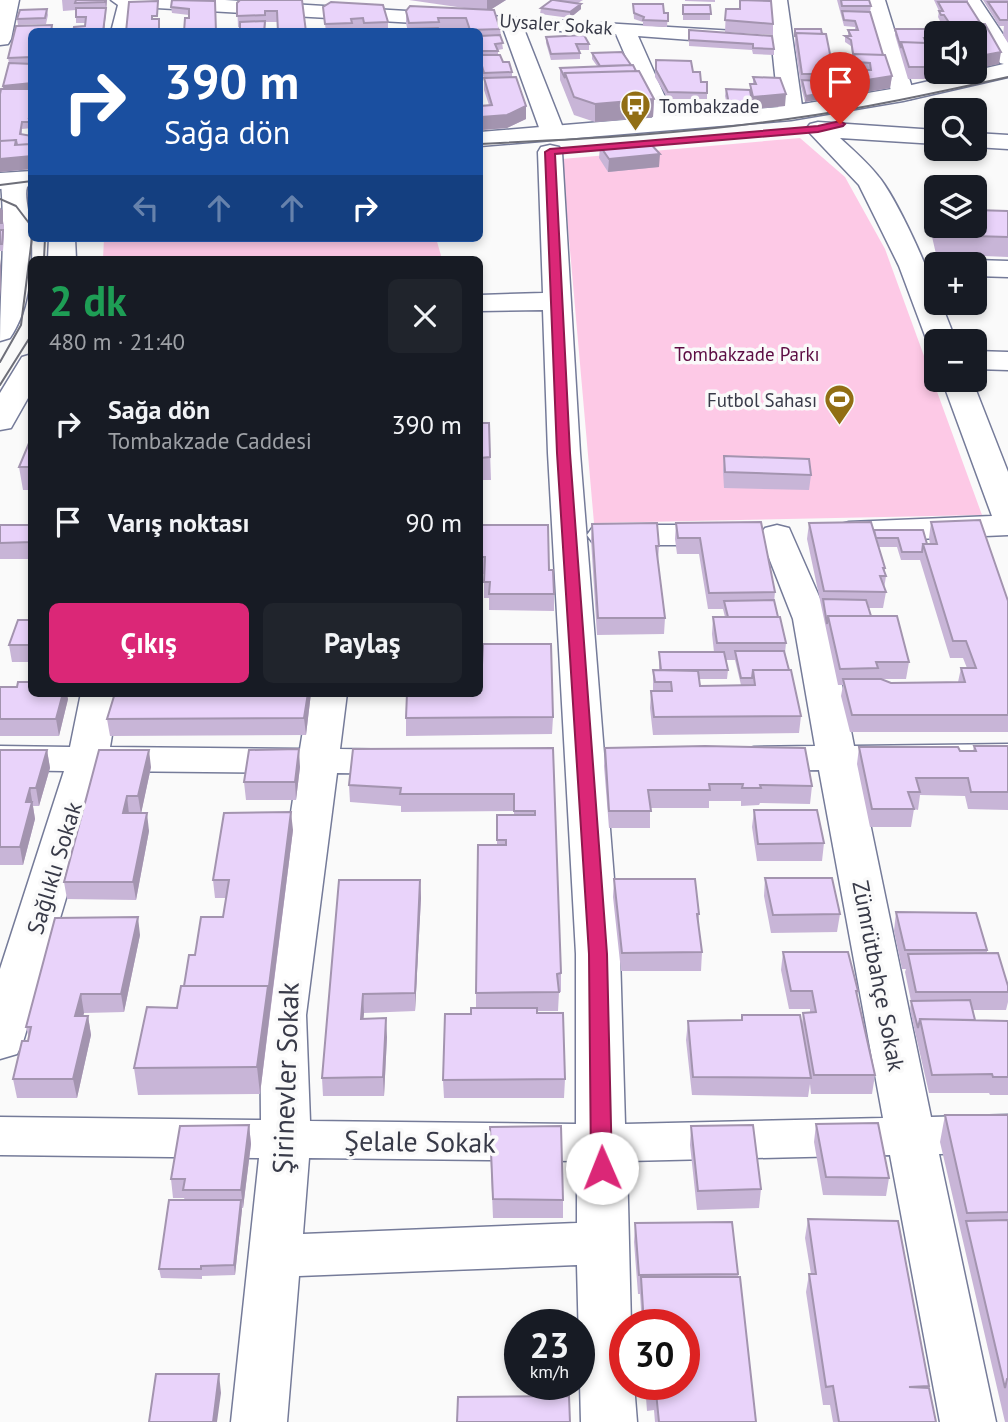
<!DOCTYPE html>
<html lang="tr">
<head>
<meta charset="utf-8">
<style>
  body { margin:0; font-family:"PT Sans",sans-serif; background:#20242c; color:#f1f3f6; height:100vh; display:flex; flex-direction:column; font-size:26px; white-space:nowrap }
  * { box-sizing:border-box; margin:0 }
  p { font-size:23px; color:#9ea1a6 }
  .icon { flex:none; width:38px; height:38px; fill:none; stroke:currentColor; stroke-width:2; stroke-linecap:round; stroke-linejoin:round }
  .map { position:relative; flex:1; overflow:hidden }
  .panel { position:absolute; left:28px; top:256px; width:455px; height:441px; display:flex; flex-direction:column; background:#171b24; border-radius:10px; box-shadow:0 4px 10px #0003 }
  .panel>* { flex:none }
  .hud { position:absolute; left:28px; top:28px; width:455px; height:214px; border-radius:10px; box-shadow:0 4px 10px #0003; background:#1a4fa0; color:#fff; overflow:hidden }
  .controls { position:absolute; left:924px; top:21px; display:grid; gap:14px }
  .controls a { display:grid; place-items:center; width:63px; height:63px; border-radius:10px; background:#171b24; box-shadow:0 4px 10px #0003; font-size:35px }
  .speed { position:absolute; left:504px; top:1309px; display:flex; gap:14px; font-size:35px; font-weight:700; text-align:center }
  .speed>* { display:grid; place-content:center; width:91px; height:91px; border-radius:50%; background:#171b24; box-shadow:0 4px 10px #0003; line-height:1 }
  .speed small { font-size:18px; font-weight:400 }
  .speed .limit { border:10px solid #d22; background:#fff; color:#111 }
  .pin { position:absolute; display:grid; place-items:center; width:60px; height:60px; color:#fff; margin:-72px -30px; border-radius:50% 50% 50% 0; rotate:-45deg; box-shadow:0 0 7px #0007 }
  .pin .icon { rotate:45deg }
  .me { position:absolute; width:77px; margin:-38px; rotate:359deg; stroke-linejoin:round; filter:drop-shadow(0 0 5px #0008) }
  .turn { display:flex; align-items:center; gap:24px; height:147px; padding:0 21px; font-size:32px }
  .turn .icon { width:91px; height:91px; stroke-width:2.5 }
  .turn b { display:block; font-size:49px; line-height:60px }
  .lanes { display:flex; align-items:center; height:66px; padding:0 21px; background:#0003; justify-content:center; gap:35px; direction:ltr }
  .lanes .off { opacity:.35 }
  .round { display:grid; place-items:center; flex:none; width:74px; height:74px; border-radius:10px; background:#20242c }
  .summary { display:flex; align-items:center; justify-content:space-between; height:119px; padding:0 21px }
  h1 { font-size:42px; font-weight:800; line-height:52px; color:#1e9e55 }
  .cta { display:flex; gap:14px; margin-top:auto; padding:14px 21px }
  .cta a { flex:1; height:80px; border-radius:10px; background:#db2777; color:#fff; font-size:28px; font-weight:800; line-height:80px; text-align:center }
  .cta a+a { background:#20242c; color:#f1f3f6 }
  ul { padding:0; list-style:none }
  li { display:flex; align-items:center; gap:21px; height:98px; padding:0 21px }
  li div { flex:1 }
  li b { display:block; font-size:26px }
  li em { font-style:normal }
  .map>svg:first-child { display:block }
  .green { fill:#fdc9e6 }
  .lines { fill:none; stroke-linecap:round; stroke-linejoin:round }
  .minor-casing { stroke:#757b99; stroke-width:3 }
  .secondary-casing { stroke:#757b99; stroke-width:3 }
  .minor { fill:#fff; fill-rule:evenodd }
  .secondary { fill:#fff; fill-rule:evenodd }
  .tram { stroke:#6e6f79; stroke-width:2 }
  .wall { fill:#c8b5d7; fill-rule:evenodd }
  .shaded-wall { fill:#a394af }
  .building { fill:#e9d3fa; stroke:#a394af; stroke-width:2 }
  .route { fill:#db2777; stroke:#8e194d; stroke-width:2 }
  .labels { text-anchor:middle; dominant-baseline:central; stroke-width:7; stroke-linejoin:round; paint-order:stroke }
  .far-street-label { font-size:19px; fill:#383a48; stroke:#fafafa }
  .far-poi-label { font-size:19px; fill:#383a48; stroke:#fafafa; text-anchor:start }
  .far-park-label { font-size:19px; fill:#5c0d43; stroke:#fafafa }
  .street-label { font-size:23px; fill:#383a48; stroke:#fafafa }
  .near-street-label { font-size:28px; fill:#383a48; stroke:#fafafa }
</style>
</head>
<body>
<div class="map">
<svg width="1008" height="1422" viewBox="0 0 1008 1422">
  <rect width="100%" height="100%" fill="#fafafa"/>
  <!-- green -->
  <path class="green" d="M800 138 845 177 885 249 982 515 594 523 562 159Z
    M104 238H436L442 259H103Z"/>
  <g class="lines">
    <defs>
      <path id="minor" d="M0 0H19L11 39 8 44 0 45Z
        M111 0H225L770 33 767 0H787L803 113 799 118H783L779 113 772 46 638 36 677 124 673 129H657L616 34 524 29 565 133 561 138H545L541 133 503 28 139 7 132 32H111L118 5Z
        M865 0H885L914 94 911 99H895L892 94Z
        M960 0H980L1008 42V65L1000 63Z
        M818 122 936 130V144L840 138C853 150 867 162 878 176 894 194 936 280 936 303H941L956 341H936V348L927 341 899 266 859 185 806 129 810 124Z
        M975 133 1008 135V149L975 147Z
        M550 145 559 147 562 152 580 453 620 954 625 1124 883 1118 819 770 754 771 740 768 734 759 740 750 754 747 815 746 793 619 760 535 765 528 777 525 789 528 829 619 854 746 1008 744V768L859 770 931 1117 1008 1115V1153L939 1154 996 1422H940L890 1155 627 1161 631 1325H625V1384H634L637 1422H581L577 1265 299 1276 287 1422H231L259 1158 0 1155V1117L261 1120 260 1015 297 773 104 771 23 1042 17 1054 0 1059V969L64 771 0 770V746L70 747 81 693H119L110 747 300 749 309 693H347L340 749 404 750 418 753 424 762 418 771 404 774 337 773 306 1015 310 1121 576 1124V954L548 453 543 310 480 311V295L543 293 538 152 541 147ZM309 1158 577 1161V1223L303 1234Z
        M20 172 29 174 32 178C31 181 28 183 27 187 24 197 30 214 30 225 32 263 32 306 10 338L0 341C0 288 6 236 1 183L11 174Z
        M49 238H75L76 259H48Z
        M975 260 1008 261V277L975 276V264H964Z
        M975 351 1008 352V370L975 369Z
        M32 354V391L11 428 0 430V393L22 357Z
        M942 380H972L1008 472V535L849 542 837 539 832 532 837 525 849 522 992 516Z
        M604 525H726L738 528 743 535 738 542 726 545H604L592 542 587 535 592 528Z"/>
      <path id="secondary" d="M1008 63V77L903 101 791 120 480 146V132L791 106 903 87Z
        M32 171V186L0 189V173Z"/>
    </defs>
    <!-- minor casing -->
    <use href="#minor" class="minor-casing"/>
    <!-- secondary casing -->
    <use href="#secondary" class="secondary-casing"/>
    <!-- minor -->
    <use href="#minor" class="minor"/>
    <!-- secondary -->
    <use href="#secondary" class="secondary"/>
    <!-- tram -->
    <path class="tram" d="M480 144C583 139 686 134 788 119 862 109 935 93 1008 77
      M0 185 32 181
      M0 199 16 206 32 227
      M44 259 45 238
      M0 362 21 325 32 238
      M0 385 32 334"/>
  </g>
  <!-- wall -->
  <path class="wall" d="M62 0H107L104 32H73L85 26V23H76V10L63 11Z
    M196 0 189 18V15L172 13 171 7Z
    M302 0 278 22H266L265 32 238 27 237 3Z
    M409 0H506L490 10 500 29 503 49 498 50V55L512 72V77L526 106V119L507 128 481 130 480 126V106L489 105 484 90V79L482 72H480V32L439 29 440 32H408L406 23V11L471 9Z
    M552 0H583L578 3 581 9 570 18 540 14 541 8Z
    M685 0H715V2L685 1Z
    M740 0 773 24V35L725 32 726 9H739Z
    M837 0H869L871 6 870 12 883 55 892 76 890 88 805 102 801 86 795 45V29L834 74 833 82H840L865 77V75L855 74 851 46 845 42V36H848V30H855V27L844 26Z
    M934 0H968V2L999 64 975 33H952L944 21H940L938 17 939 11Z
    M983 0H1008V43L1003 35 1004 26H999Z
    M633 4 664 13H668L667 27 643 26V22L634 19Z
    M683 5H710V20H683Z
    M323 7 388 22V32H364V30L326 32Z
    M47 9 48 15 46 24 18 25 17 19Z
    M52 25V32H32V63L25 64H32V128L22 129V135L32 136V169L0 172V94L1 89H3V86L9 63 8 58 16 26Z
    M895 29 928 38 927 44H926L928 49H936L927 79H908L895 35Z
    M689 30 774 49V55L753 54 752 50 689 46Z
    M546 37 589 44V50H579L580 53V59L551 60 546 43Z
    M592 53 654 99 653 117 595 122 574 115 560 80V68L597 66 592 59Z
    M656 60 693 72 701 82H707V99H668L655 77Z
    M753 77 785 106 752 109V107V108L728 110 725 96 726 89 750 90V84H753Z
    M600 146 659 167 608 172 599 158Z
    M0 209 4 225V237L3 251H0Z
    M932 209 1008 211V257L936 254 930 228Z
    M480 423H489L491 480H480Z
    M32 436V490H23L19 467Z
    M724 456 811 475 809 490 724 488 723 471Z
    M761 522 775 592 774 602 786 643 785 653 801 716 799 733 653 735 650 708 651 691H653V670H659V652H714L712 634 713 617H725L723 609H708L699 554H677L675 539 676 523ZM726 660H735L741 685 700 686 699 679H727L728 670Z
    M931 522 1008 601V732H850L841 696 843 685H838L807 539 809 523 874 532 930 544 929 538ZM879 547H897L901 560H920L950 658H963L967 668H961L958 682 891 683 881 679H906L909 662 871 616 869 608H883L886 592 884 589 886 576 885 573V568Z
    M592 524 659 546 658 562 665 618 664 634 597 635 591 540Z
    M0 525H32V559H0Z
    M480 525 549 570 554 594V611L489 610V598H484V574H480Z
    M32 620V662H12L9 645Z
    M0 687 68 699 59 736H0Z
    M115 693H311L306 735 110 736 107 719Z
    M553 717 552 734 406 736V718Z
    M974 746H1008V810L968 809 965 796 920 795 918 810 914 809 911 827H870L857 764 859 747 973 751Z
    M553 748 561 973V992H559L558 1011H537V1013L565 1079 564 1098H444L443 1080 471 1014 476 1008V993L497 845V815H514V811L401 812V806L350 802 349 785Z
    M605 748 812 786 810 804 760 803 759 805 741 806V801H709V808H650V828H609L604 766Z
    M0 750H47L50 768 39 806H33L35 819 23 865H0Z
    M99 750 151 767 141 813 149 831 136 900 67 899 64 882Z
    M300 767 296 800H246L244 782Z
    M754 810 824 843 822 861H757L752 827Z
    M293 830 260 1094 138 1095 134 1068 177 1008 195 955 223 917 226 898H215L213 880Z
    M765 878 840 914 837 932 771 933 764 896Z
    M614 879 699 914 698 926 702 952 701 971H621L613 897Z
    M420 880 421 898 415 1011 364 1013 363 1019 387 1037 384 1096H323L322 1078Z
    M896 912 987 950V953L1008 986V1002L1006 1010H973L975 1020 1008 1021V1095H990L989 1093H929L910 1010 911 1001 905 972 906 969H902L894 931Z
    M140 935 124 1012 84 1013 83 1016H88L91 1035 77 1098H17L13 1079 28 1041 29 1038 26 1027Z
    M783 952 858 991 857 997 875 1075 872 1094H811L810 1084 808 1097 692 1095 686 1040 688 1021 742 1020V1015L802 1024 803 1013 810 1012V1009H789L781 970Z
    M945 1115H1008V1422H1005L940 1142Z
    M816 1124 889 1178 886 1196 823 1195 814 1142Z
    M249 1125 251 1144 243 1208H242L235 1275 202 1276V1279L161 1278 159 1269 185 1200 184 1198H173L171 1179Z
    M691 1126 761 1189 759 1208 697 1210 690 1145Z
    M490 1145 563 1200V1218H493Z
    M808 1219 929 1386 936 1422H833L830 1405H823L806 1292 809 1274H811L805 1238Z
    M635 1223 738 1274 756 1422H655L654 1410 647 1411 645 1384H684V1325H642L640 1294H638L634 1242Z"/>
  <!-- shaded-wall -->
  <path class="shaded-wall" d="M105 0H107L104 32H103L106 8Z
    M487 0H506L487 12Z
    M581 4V9L570 18V12Z
    M1001 52 999 64 975 69V57Z
    M936 66V72H963L927 79 929 67Z
    M892 76 890 88 866 92 867 80Z
    M32 83 31 106 4 92 3 86Z
    M867 86 866 92 805 102 806 96Z
    M786 94 785 106 752 109 753 97Z
    M654 99 653 117 595 122V104Z
    M752 102V108L728 110 729 104Z
    M526 106V119L507 128 481 130V117Z
    M16 140 32 156V169L0 172V159L15 145Z
    M660 154 659 167 608 172 609 159Z
    M0 259 1 266V297L0 289Z
    M63 693H67L68 699 59 736 56 719Z
    M308 693H311L306 735 304 718Z
    M299 749 300 767 296 800 295 782Z
    M47 750 50 768 39 806 36 788Z
    M149 750 151 767 141 814 138 796Z
    M30 788 35 819 23 865 20 847 26 802Z
    M127 796 129 814 123 813Z
    M291 812 293 830 270 1012 268 994Z
    M147 813 149 831 136 900 133 882Z
    M420 880 421 898 415 1011V993Z
    M138 917 140 935 124 1012 121 994Z
    M268 986 270 1012 260 1094 257 1067Z
    M81 994 84 1013 78 1034 75 1016Z
    M363 994 364 1013 362 1037 361 1019Z
    M88 1016 91 1035 77 1098 73 1079Z
    M386 1018 387 1037 384 1096 383 1077Z
    M249 1125 251 1144 243 1208 241 1190Z
    M241 1200 242 1210 235 1275 234 1265Z
    M219 1374 221 1393 217 1422H213Z"/>
  <!-- building -->
  <path class="building" d="M76 0H105V2L75 3Z
    M172 0 215 1 216 32H184L185 18H189V9L171 7Z
    M240 0H302L306 32H278L277 11H265V15L237 16V3Z
    M552 0H554L581 4 570 12 541 8Z
    M740 0 771 1 773 24 725 20 726 9H740Z
    M741 0H769V1Z
    M841 0H869L871 6H842Z
    M158 1 157 16H152V19H159V29H157V32H126L129 2Z
    M331 2 383 5 388 22 364 23 363 18 351 19 352 23 325 24 323 7Z
    M938 2H967L981 24H955L954 30 944 15H941L939 11H943Z
    M988 2H1008V20H1000Z
    M633 4H663L664 13H668V21L643 20 644 17 634 13Z
    M683 5H710L711 14H683Z
    M410 6 494 10 500 29 470 30 466 18H438L439 22 409 23 406 11Z
    M76 8H106L103 32H73L74 27 85 26 86 17H76Z
    M47 9 45 18 17 19 20 10Z
    M842 11 870 12 883 55 854 54V60L851 40 845 36H851L848 30H858L855 21 844 20Z
    M265 21 264 32H240V22Z
    M955 24H985L1001 52 975 57V33H959Z
    M52 25 51 32H32V57L8 58 16 26Z
    M438 28 440 32H409L408 29Z
    M352 29V32H326V30Z
    M795 29H821L822 34 796 33 795 37Z
    M895 29H926L928 38H924L926 43 901 42V48Z
    M689 30 772 36 774 49 753 48V44L689 40Z
    M796 33 826 34 834 74H802Z
    M500 35 503 43 495 44 498 51H482V55H500L503 62H509L512 72 484 73 482 66H480V36Z
    M584 35 589 44H576L580 53 551 54 546 37Z
    M901 42 926 43 928 49H936V66L929 67H909Z
    M622 52 631 65 600 66 592 53Z
    M854 54 885 55 892 76 867 80 865 70H871L870 63 856 62Z
    M656 60 691 61 693 72H700L701 82H707V93L668 92 656 70Z
    M9 63 32 64V83L3 86Z
    M633 65 636 71 565 73V78L560 68Z
    M639 71 654 99 595 104 574 97 565 73Z
    M864 75 867 86 806 96 802 80 840 82 841 76Z
    M516 77 526 106 507 115 481 117 480 106 492 105 484 78Z
    M753 77 780 78 786 94 753 97 750 84H756Z
    M1 89H31L30 99H32V108L29 118H32V122H22L20 134 32 136 30 143 29 144 17 145 16 140 0 141V94Z
    M726 89 750 90 752 102 729 104Z
    M16 140 15 145 32 144V156L0 159V141Z
    M648 141 660 154 609 159 600 146Z
    M0 209 2 211V223H0Z
    M932 209H936V225Z
    M975 210 1008 211V237L939 235 936 226H975Z
    M0 230H3L2 244H0Z
    M480 423H489L490 457 480 458Z
    M32 436V467H19Z
    M724 456 809 459 811 475 725 472Z
    M980 520 1008 601V715H852L843 679H881L891 683 965 682 961 668H976L966 641H953L923 544H937L931 522Z
    M761 522 775 592 709 593 700 538H678L676 523Z
    M871 522 885 568H883L886 576H880L886 592 824 591 809 523Z
    M657 523 659 546H656L665 618H598L592 524Z
    M0 525H32V542L0 543Z
    M480 525H548L549 570H553L554 594H489L490 582H484L485 557H480Z
    M874 530H923L927 544H923L922 552H902L898 538H876Z
    M823 599 866 600 871 616H828L827 624Z
    M774 600 778 617H728L724 601Z
    M828 616H897L909 662H876L878 668 840 669Z
    M713 617H780L786 643H717Z
    M18 620H32V645H9Z
    M483 644H551L553 717 406 718 407 693H480V685H481Z
    M735 651H784L789 670H753L752 678H741Z
    M659 652H724L728 670H661Z
    M653 670 698 671 700 686 755 685 753 670H791L801 716 654 717 651 691H672L671 682H655Z
    M18 682H32V693H63L56 719H0V687H17Z
    M115 693H308L304 718 107 719Z
    M705 746 805 748 812 786 760 785 761 788H742L743 784H709L710 790H648L651 811H609L605 748Z
    M974 746H1008V792H971L968 778H916L920 792H908L914 809H872L859 747H958L960 751H976Z
    M553 748 561 973 557 974 559 992 476 993 478 845H506V840H497V815H535V811H514V794H400L401 788 349 785 353 749Z
    M299 749 295 782H244L249 750Z
    M0 750H47L36 788H30L26 802H32L20 847H0Z
    M99 750H149L138 796H127L123 813H147L133 882H64Z
    M754 810H817L824 843 758 844Z
    M291 812 268 994V986H184L189 955H195L201 917H223L229 880H213L224 813Z
    M765 878H832L840 914 773 915Z
    M614 879H695L699 914H697L702 952 622 953Z
    M339 880H420L415 993 363 994 361 1019 386 1018 383 1077 322 1078Z
    M896 912 976 913 987 950H905Z
    M138 917 121 994H81L75 1016H88L73 1079H13L22 1041H28L31 1027H26L55 918Z
    M783 952H848L858 991H856L875 1075H814L803 1013 816 1012 812 991H791Z
    M998 953 1008 986V992H916L908 954Z
    M181 986H268L257 1067 134 1068 147 1007 177 1008Z
    M970 1000 975 1020 920 1019 918 1028 911 1001Z
    M471 1008H537V1013H563L565 1079 443 1080 445 1014H471Z
    M742 1015H800L811 1078 693 1077 688 1021 742 1020Z
    M920 1019 1008 1021V1077H993L992 1074 932 1075Z
    M945 1115H1008V1212L967 1213Z
    M878 1123 889 1178 826 1177 816 1124Z
    M249 1125 241 1190H183L185 1179H171L180 1126Z
    M753 1125 761 1189 698 1191 691 1126Z
    M561 1126 563 1200 493 1199 490 1127Z
    M169 1200H241L234 1265 201 1266V1269H159Z
    M808 1219 898 1221 929 1386 909 1387 929 1388 936 1422H839L833 1386 826 1387 809 1274H816Z
    M1008 1220V1379H1007L1005 1388 966 1221Z
    M732 1222 738 1274 639 1275 635 1223Z
    M641 1277H740L756 1422H659L656 1392H648V1384H684V1325H644Z
    M156 1374H219L213 1422H149Z
    M569 1396 570 1422H457L458 1397Z"/>
  <!-- route -->
  <path class="route" d="M840 121 845 124 843 126 818 132 555 154 570 453 607 954 612 1168 609 1173 602 1176 594 1173 591 1168 589 954 557 453 545 152 550 149 818 126Z"/>
  <!-- icons -->
  <defs>
    <symbol id="bus-pin" viewBox="-11 -11 22 30"><path d="M0 17L-7.5 6A9.5 9.5 0 1 1 7.5 6Z" fill="#916e14" stroke="#fafafa"/><path d="M-5-6H5V4H4V6H2V4H-2V6H-4V4H-5ZM-3.5-4V0h7V-4ZM-3.5 1.2v1.5H-2V1.2ZM2 1.2v1.5H3.5V1.2Z" fill="#fff"/></symbol>
    <symbol id="stadium-pin" viewBox="-11 -11 22 30"><path d="M0 17L-7.5 6A9.5 9.5 0 1 1 7.5 6Z" fill="#916e14" stroke="#fafafa"/><path d="M0-5a6.5 5 0 1 0 0 10a6.5 5 0 1 0 0-10ZM-3.5-1.8h7v3.6h-7Z" fill="#fff"/></symbol>
  </defs>
  <g fill-rule="evenodd">
    <use href="#bus-pin" x="618" y="88" width="35" height="47"/>
    <use href="#stadium-pin" x="822" y="382" width="35" height="47"/>
  </g>
  <g class="labels">
    <!-- far-street labels -->
    <g class="far-street-label">
      <text transform="translate(556 24) rotate(4)">Uysaler Sokak</text>
    </g>
    <!-- far-poi labels -->
    <g class="far-poi-label">
      <text x="659" y="106">Tombakzade</text>
      <text x="817" y="400" text-anchor="end">Futbol Sahası</text>
    </g>
    <!-- far-park labels -->
    <g class="far-park-label">
      <text x="747" y="354">Tombakzade Parkı</text>
    </g>
    <!-- street labels -->
    <g class="street-label">
      <text transform="translate(54 868) rotate(-73)">Sağlıklı Sokak</text>
      <text transform="translate(879 976) rotate(79)">Zümrütbahçe Sokak</text>
    </g>
    <!-- near-street labels -->
    <g class="near-street-label">
      <text transform="translate(285 1078) rotate(-88)">Şirinevler Sokak</text>
      <text transform="translate(420 1141) rotate(1)">Şelale Sokak</text>
    </g>
  </g>
</svg>
<div class="controls">
<a><svg class="icon" aria-label="sound" viewBox="0 0 24 24"><path d="M4 9h4l5-4v14l-5-4H4zM17 9q2 3 0 6"/></svg></a>
<a><svg class="icon" aria-label="search" viewBox="0 0 24 24"><circle cx="10" cy="10" r="6"/><path d="M15 15l6 6"/></svg></a>
<a><svg class="icon" aria-label="layers" viewBox="0 0 24 24"><path d="M12 4l9 5-9 5-9-5zM3 14l9 5 9-5"/></svg></a>
<a>+</a>
<a>−</a>
</div>
<div class="speed"><div>23<small>km/h</small></div><div class="limit">30</div></div>
<div class="pin" style="left:840px;top:124px;background:#d93025"><svg class="icon" aria-label="arrive" viewBox="0 0 24 24"><path d="M6 21V4h12l-3 4 3 4H6"/></svg></div>
<svg class="me" style="left:602px;top:1168px" viewBox="-20 -20 40 40"><circle r="19" fill="#fff"/><path d="M0-13L10 11 0 6-10 11z" fill="#db2777"/></svg>
<div class="hud">
<div class="turn"><svg class="icon" aria-label="right" viewBox="0 0 24 24"><path d="M7 20v-9h11M14 6l5 5-5 5"/></svg><div><b>390 m</b>Sağa dön</div></div>
<div class="lanes"><svg class="icon off" aria-label="left" viewBox="0 0 24 24"><path d="M17 20v-9H6M10 6l-5 5 5 5"/></svg><svg class="icon off" aria-label="ahead" viewBox="0 0 24 24"><path d="M12 20V5M6 11l6-6 6 6"/></svg><svg class="icon off" aria-label="ahead" viewBox="0 0 24 24"><path d="M12 20V5M6 11l6-6 6 6"/></svg><svg class="icon" aria-label="right" viewBox="0 0 24 24"><path d="M7 20v-9h11M14 6l5 5-5 5"/></svg></div>
</div>
<section class="panel">
<div class="summary"><div><h1>2 dk</h1><p>480 m · 21:40</p></div><a class="round"><svg class="icon" aria-label="close" viewBox="0 0 24 24"><path d="M6 6l12 12M18 6L6 18"/></svg></a></div>
<ul>
<li><svg class="icon" aria-label="right" viewBox="0 0 24 24"><path d="M7 20v-9h11M14 6l5 5-5 5"/></svg><div><b>Sağa dön</b><p>Tombakzade Caddesi</p></div><em>390 m</em></li>
<li><svg class="icon" aria-label="arrive" viewBox="0 0 24 24"><path d="M6 21V4h12l-3 4 3 4H6"/></svg><div><b>Varış noktası</b></div><em>90 m</em></li>
</ul>
<div class="cta"><a>Çıkış</a><a>Paylaş</a></div>
</section>
</div>
</body>
</html>
